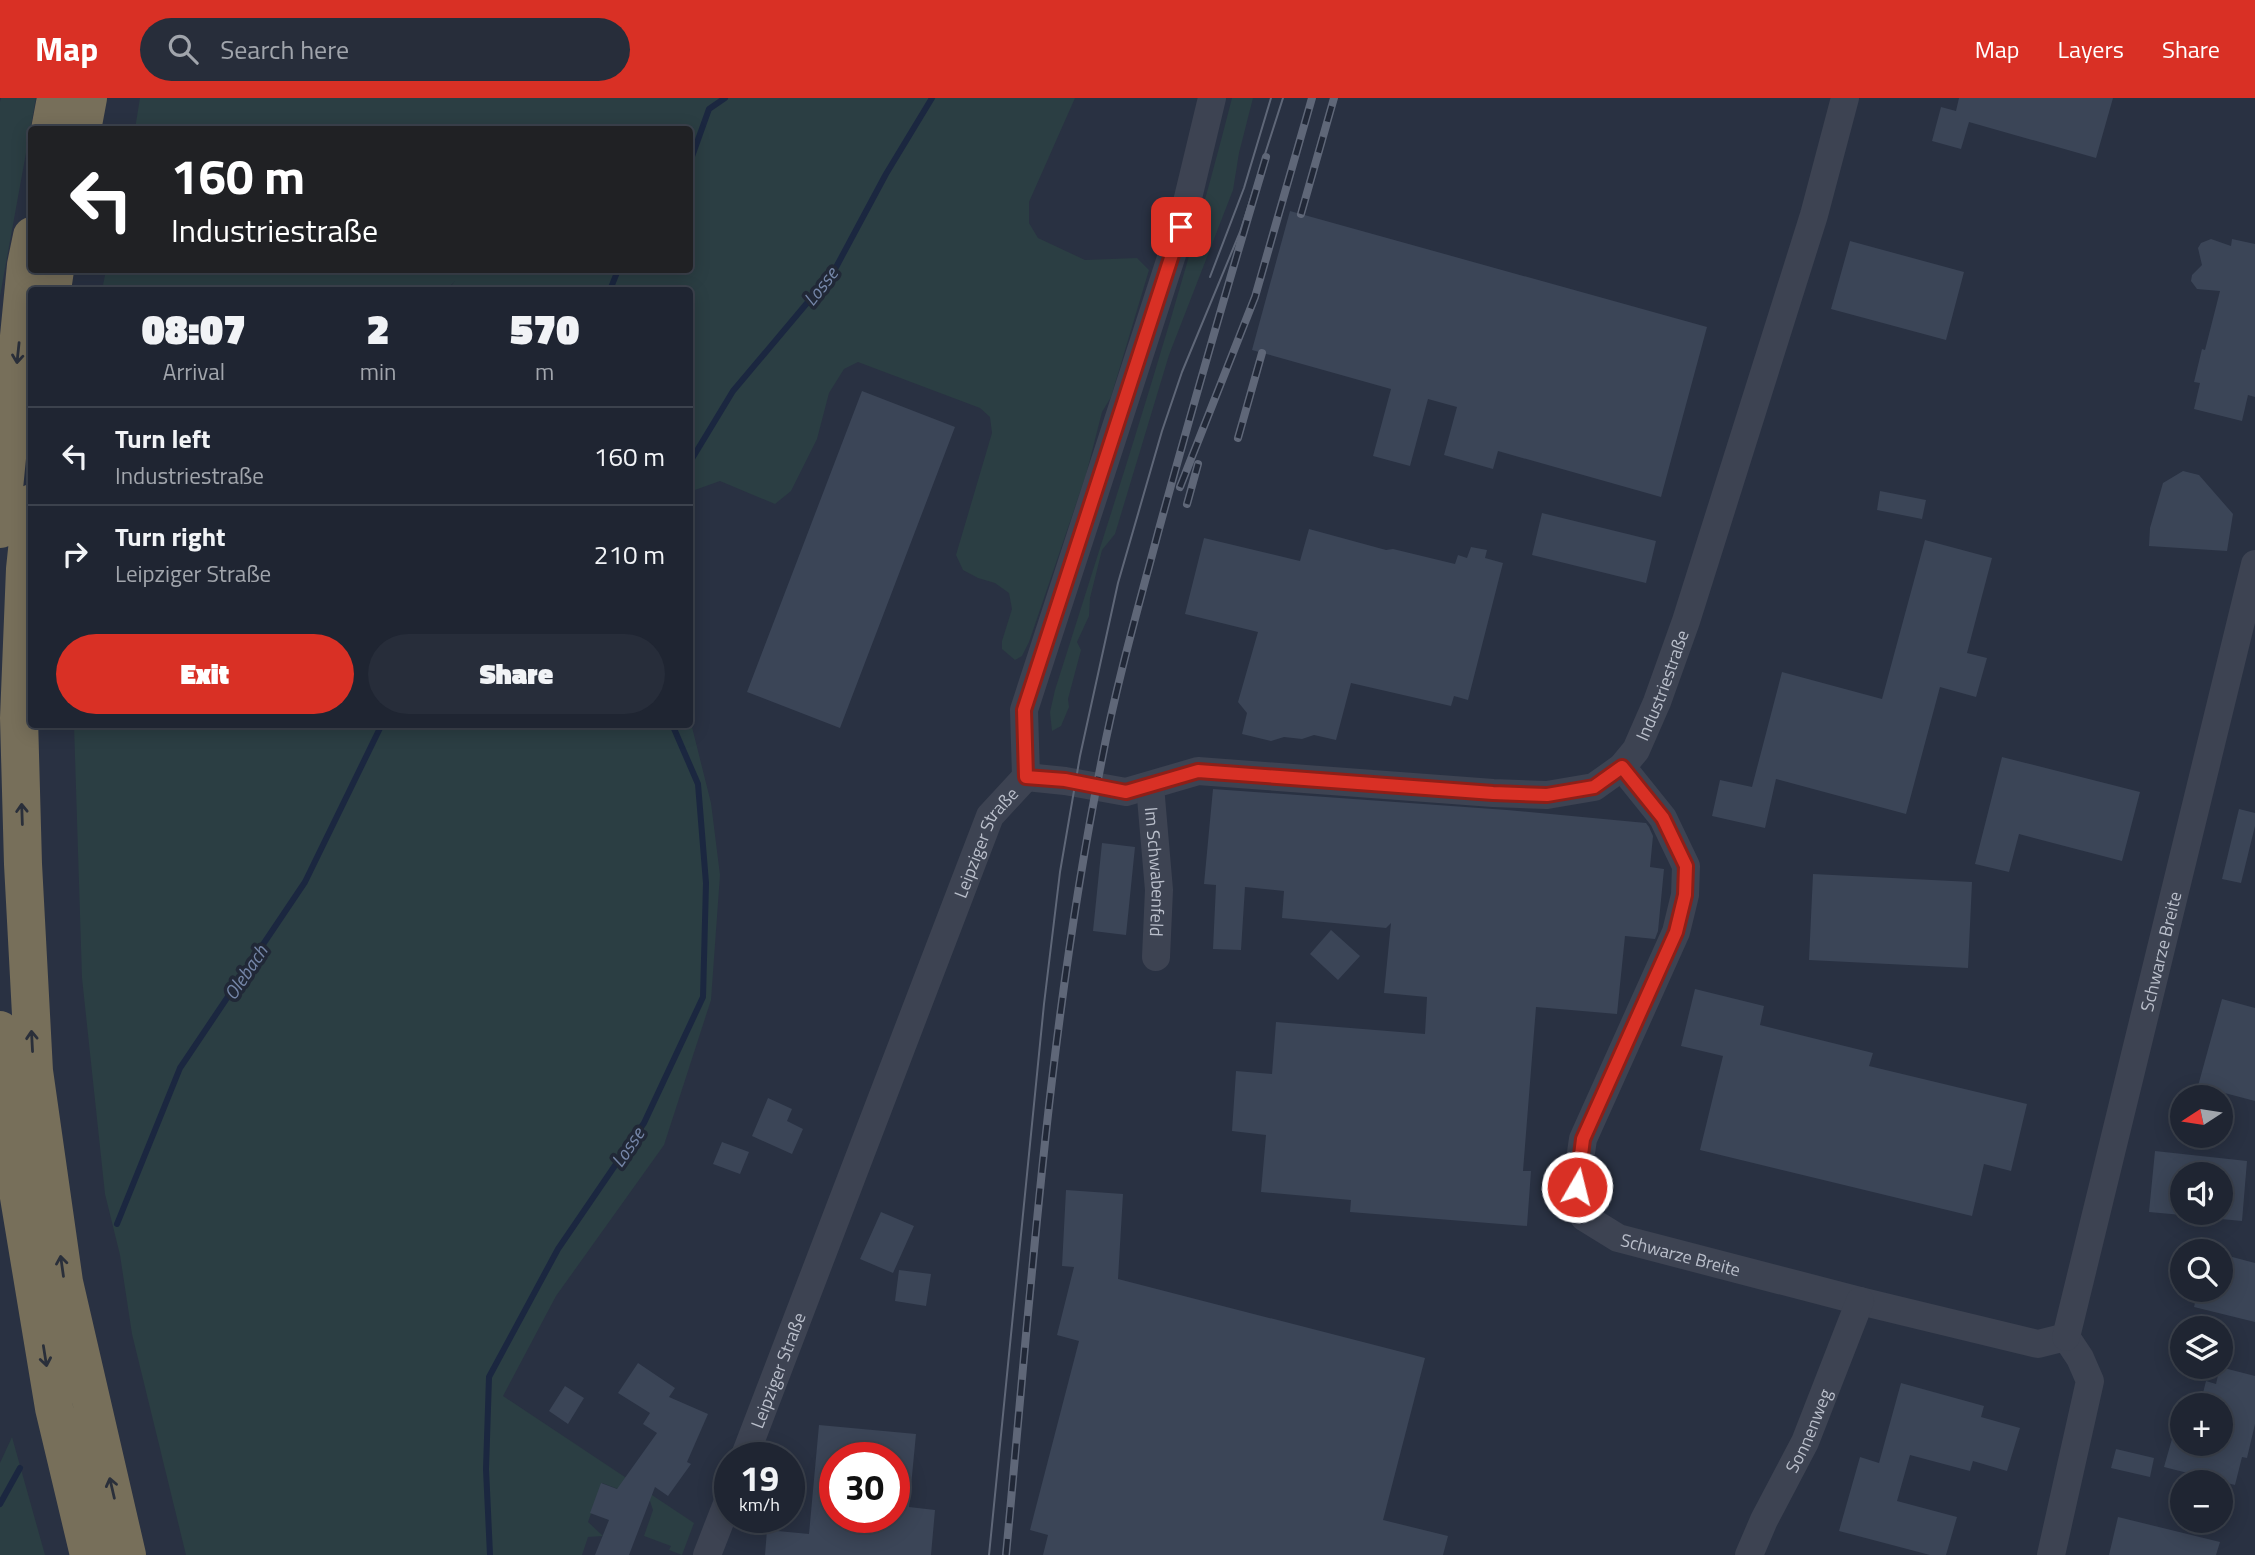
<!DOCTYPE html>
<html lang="en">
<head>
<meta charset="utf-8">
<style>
  body { margin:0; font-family:"Titillium Web",sans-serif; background:#272d3a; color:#f1f3f6; height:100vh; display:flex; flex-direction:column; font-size:26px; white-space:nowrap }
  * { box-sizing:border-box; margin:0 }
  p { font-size:23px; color:#a1a5ac }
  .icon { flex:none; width:38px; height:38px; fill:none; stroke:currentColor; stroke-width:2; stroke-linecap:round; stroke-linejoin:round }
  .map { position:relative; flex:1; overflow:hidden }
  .sheet { position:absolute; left:28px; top:189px; width:665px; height:441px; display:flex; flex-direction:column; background:#1f2532; border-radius:7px; box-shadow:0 4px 18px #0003,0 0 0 2px #3c424d }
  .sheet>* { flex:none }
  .banner { position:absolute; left:28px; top:28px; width:665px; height:147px; border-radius:7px; box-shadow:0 4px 18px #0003,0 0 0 2px #3c424d; background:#202124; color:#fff; overflow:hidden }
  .needle { width:46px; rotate:258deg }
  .fabs { position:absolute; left:2170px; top:987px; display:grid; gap:14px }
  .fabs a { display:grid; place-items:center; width:63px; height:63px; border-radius:50%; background:#1f2532; box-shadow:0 4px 18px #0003,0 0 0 2px #3c424d; font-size:35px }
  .speed { position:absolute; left:714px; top:1344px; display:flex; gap:14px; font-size:35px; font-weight:700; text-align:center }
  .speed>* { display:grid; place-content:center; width:91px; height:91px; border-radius:50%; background:#1f2532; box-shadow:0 4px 18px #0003,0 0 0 2px #3c424d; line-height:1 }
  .speed small { font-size:18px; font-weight:400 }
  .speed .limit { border:10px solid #d22; background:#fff; color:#111 }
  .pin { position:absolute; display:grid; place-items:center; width:60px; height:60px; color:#fff; margin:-30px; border-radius:14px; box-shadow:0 4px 10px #0006 }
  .me { position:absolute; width:77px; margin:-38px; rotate:8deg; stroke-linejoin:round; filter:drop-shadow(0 0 5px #0008) }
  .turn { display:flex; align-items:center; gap:24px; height:147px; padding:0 28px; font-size:32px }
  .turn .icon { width:91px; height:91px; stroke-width:2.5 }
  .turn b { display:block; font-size:49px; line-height:60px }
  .eta { display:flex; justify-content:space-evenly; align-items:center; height:119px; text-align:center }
  .eta b { font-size:42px; font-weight:800; line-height:49px }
  .primary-button { display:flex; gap:14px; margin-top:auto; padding:14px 28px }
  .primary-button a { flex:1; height:80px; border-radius:42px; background:#d93025; color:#fff; font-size:28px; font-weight:800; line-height:80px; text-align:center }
  .primary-button a+a { background:#272d3a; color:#f1f3f6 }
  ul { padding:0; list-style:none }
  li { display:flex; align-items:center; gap:21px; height:98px; padding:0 28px; border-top:2px solid #3c424d }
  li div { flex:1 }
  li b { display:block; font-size:26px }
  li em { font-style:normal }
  header { display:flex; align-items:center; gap:42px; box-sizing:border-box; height:98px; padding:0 35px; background:#d93025; color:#fff }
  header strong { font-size:33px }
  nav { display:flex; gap:38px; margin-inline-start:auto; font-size:24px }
  .search { width:490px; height:63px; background:#272d3a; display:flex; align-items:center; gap:18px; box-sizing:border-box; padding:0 24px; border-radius:38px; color:#a1a5ac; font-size:26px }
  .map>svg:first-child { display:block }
  .green { fill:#2b3e43 }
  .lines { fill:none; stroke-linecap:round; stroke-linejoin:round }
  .stream { stroke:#1b2740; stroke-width:6 }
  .building { fill:#3b4557; fill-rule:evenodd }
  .minor { stroke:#3d4352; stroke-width:28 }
  .highway { stroke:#776f5a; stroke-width:38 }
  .tram { stroke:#5f6778; stroke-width:2 }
  .rail-casing { stroke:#5f6778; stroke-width:8 }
  .rail { stroke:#212837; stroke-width:5; stroke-dasharray:16; stroke-linecap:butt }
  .oneway { stroke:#2a2f3a }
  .route-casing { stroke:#8d1f18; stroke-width:18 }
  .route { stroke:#d93025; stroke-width:12 }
  .labels { text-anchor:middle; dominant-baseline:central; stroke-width:7; stroke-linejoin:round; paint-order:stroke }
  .street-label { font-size:18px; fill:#babfcb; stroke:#212837 }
  .water-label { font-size:19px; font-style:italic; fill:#7586a8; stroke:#212837 }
</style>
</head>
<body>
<header>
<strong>Map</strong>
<div class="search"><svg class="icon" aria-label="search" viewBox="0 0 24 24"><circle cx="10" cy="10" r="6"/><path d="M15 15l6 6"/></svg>Search here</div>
<nav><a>Map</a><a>Layers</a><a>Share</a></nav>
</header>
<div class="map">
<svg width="2255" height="1457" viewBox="0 0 2255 1457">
  <rect width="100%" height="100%" fill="#293142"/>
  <!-- green -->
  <path class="green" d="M1 0H36L0 198V4Z
    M140 0H1075L1029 104V125L1038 140 1085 162 1137 160 1149 172 1111 299 1102 314 1086 377 1029 544 1022 558 1015 562 1002 551V543L1012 511 1009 495 995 485 978 480 963 472 956 457 992 335 990 319 980 310 858 264 844 271 829 295 817 341 791 393 775 406 720 383 692 393 690 398V192H448L455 183 446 192H102L106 172H690V32L135 31Z
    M1232 0H1253L1239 55 1233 92 1169 257 1115 436 1102 452 1090 500 1089 518 1077 544 1081 552 1068 601 1069 609 1061 628 1052 633 1050 614 1055 592C1117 396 1181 200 1232 0Z
    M690 621 711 705 720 777 711 902 664 1047 556 1198 503 1298 694 1425 682 1457 669 1452 671 1448 644 1438 653 1412 650 1403 602 1385 588 1424 603 1438 588 1439 582 1457H186L132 1236 120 1157 105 1096 82 880 74 627 690 626Z
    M12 1339 45 1457H0V1365Z"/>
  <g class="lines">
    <!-- stream -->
    <path class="stream" d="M690 64 709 11 725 0
      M610 192 618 172
      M690 364 733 293 834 173 886 76 932 0
      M117 1126 180 970 305 784 382 626
      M0 1406 20 1370
      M490 1457 486 1371 489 1279 558 1151 644 1025 703 899 706 785 698 686 672 626"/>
  </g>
  <!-- building -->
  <path class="building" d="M1959 0H2113L2096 60 1969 24 1961 51 1932 43 1941 9 1956 13Z
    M1290 113 1707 229 1661 399 1498 353 1493 371 1444 357 1457 309 1428 301 1410 368 1373 358 1391 291 1252 252Z
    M2211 141 2231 148 2232 141 2255 146V299L2248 297 2242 323 2194 311 2200 285 2194 284 2202 251 2205 252 2220 193 2197 191 2191 183 2192 177 2202 167 2198 150 2201 145Z
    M1850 143 1964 174 1946 242 1831 211Z
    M862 293 955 329 840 630 747 594Z
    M2183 373 2199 377 2233 416 2227 453 2149 448 2150 430 2163 385Z
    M1880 393 1926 402 1922 421 1877 412Z
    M1542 415 1656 443 1646 485 1532 457Z
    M1309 431 1386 452 1393 451 1455 466 1458 457 1467 460 1471 449 1487 452 1485 460 1503 465 1468 602 1454 598 1451 608 1351 585 1336 642 1314 637 1302 641 1284 639 1271 643 1242 636 1247 615 1238 604 1258 534 1185 516 1204 440 1300 463Z
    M1925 442 1992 460 1967 555 1987 560 1976 599 1940 589 1906 716 1776 681 1765 730 1712 718 1720 682 1752 689 1782 574 1882 601Z
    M2002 659 2140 694 2122 763 2019 736 2009 774 1975 766Z
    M1213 691 1507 712 1646 725 1649 729 1653 738 1650 769 1664 771 1658 833 1655 841 1625 838 1617 916 1536 909 1523 1073H1531L1527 1128 1350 1114 1351 1102 1261 1094 1266 1037 1232 1033 1236 973 1272 976 1276 924 1425 936 1427 899 1384 895 1391 825 1386 830 1282 820 1284 793 1245 789 1241 852 1213 851 1216 787 1204 786Z
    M2239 711 2255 715V728L2241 785 2222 781Z
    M1102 745 1135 749 1126 837 1093 833Z
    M1813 776 1972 784 1968 870 1809 862Z
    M1331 832 1360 858 1338 882 1310 856Z
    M1695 891 1764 908 1760 927 1873 955 1869 968 2027 1006 2011 1073 1984 1066 1972 1118 1700 1052 1723 958 1681 948Z
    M2222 901 2255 910V1003L2198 988Z
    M768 1000 792 1011 787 1023 803 1031 792 1056 752 1038Z
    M722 1044 749 1054 740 1076 713 1066Z
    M2155 1053 2247 1063 2242 1123 2221 1121V1076H2182V1117L2149 1114Z
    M1066 1092 1123 1096 1118 1181 1425 1260 1383 1422 1448 1438 1443 1457H1043L1048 1437 1030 1432 1079 1243 1057 1237 1074 1169 1062 1168Z
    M881 1114 914 1128 893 1175 860 1161Z
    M2221 1156 2255 1165V1224L2194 1209 2198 1192H2221Z
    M899 1172 931 1176 926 1208 895 1203Z
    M638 1265 675 1290 669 1299 708 1316 687 1364 691 1366 668 1398 655 1389 629 1457H595L609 1422 590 1415 601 1385 617 1391 657 1335 643 1326 650 1315 618 1295Z
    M2220 1269 2255 1278V1326L2247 1360 2242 1359 2235 1387 2164 1369 2172 1341 2182 1343V1346H2221V1307H2200L2206 1283 2216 1286Z
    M1901 1285 1984 1308 1981 1319 2020 1330 2007 1373 1973 1363 1970 1373 1910 1357 1897 1403 1957 1419 1946 1457H1930L1839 1433 1860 1359 1879 1365Z
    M565 1288 584 1300 568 1326 549 1313Z
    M819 1327 916 1336 909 1409 935 1412 931 1457H765L767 1432 809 1436ZM835 1360H894V1419H835Z
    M2116 1351 2154 1360 2150 1379 2111 1370Z
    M2118 1419 2220 1444 2216 1457H2109Z"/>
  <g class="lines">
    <!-- minor -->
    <g class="minor">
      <path id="s1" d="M1622 669 1663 720 1686 768 1685 797 1676 834 1583 1041 1576 1089 1584 1119 1618 1140 1860 1203 2038 1246 2066 1239 2080 1260 2090 1283 2051 1457"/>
      <path id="s2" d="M1026 679 1065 683 1126 694 1198 673 1493 695 1547 697 1594 689 1622 669 1636 652 1657 604 1686 523 1814 117 1845 0"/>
      <path id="s3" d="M1150 688 1159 792 1156 859"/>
      <path id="s4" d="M2066 1239 2255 466"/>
      <path id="s5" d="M744 1360 990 718 1026 679 1024 612 1181 129 1212 0"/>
      <path d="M707 1457 730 1398"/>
      <path id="s6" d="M1749 1457 1764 1422 1805 1344 1860 1203"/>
    </g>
    <!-- highway -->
    <path class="highway" d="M50 32 56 0
      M82 32 88 0
      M52 192 55 172
      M32 405 25 471 19 620 23 766 34 973 64 1184 127 1457
      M0 431 26 167 32 138
      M0 932 2 978 14 1069 54 1310 89 1457"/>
    <!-- tram -->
    <path class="tram" d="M1210 179 1244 90 1271 0
      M989 1457 1044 906 1060 774 1080 658 1118 485 1162 333 1182 274 1240 134 1283 0"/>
    <defs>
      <path id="rail" d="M1301 116 1334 0
        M1238 340 1262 255
        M1180 389 1255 199 1312 0
        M1187 406 1198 366
        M1006 1457C1031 1191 1049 923 1102 661 1117 583 1139 507 1159 431 1193 307 1229 183 1266 59"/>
    </defs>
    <!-- rail casing -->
    <use href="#rail" class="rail-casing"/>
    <!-- rail -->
    <use href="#rail" class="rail"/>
  </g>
  <!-- one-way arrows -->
  <defs><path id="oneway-shaft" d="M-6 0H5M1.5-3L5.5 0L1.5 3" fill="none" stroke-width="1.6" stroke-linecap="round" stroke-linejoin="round" transform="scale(1.75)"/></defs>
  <g class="oneway">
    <use href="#oneway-shaft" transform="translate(18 255) rotate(96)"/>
    <use href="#oneway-shaft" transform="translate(22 716) rotate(-92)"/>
    <use href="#oneway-shaft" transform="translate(32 943) rotate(-93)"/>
    <use href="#oneway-shaft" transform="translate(62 1168) rotate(-98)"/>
    <use href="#oneway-shaft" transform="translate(45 1258) rotate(81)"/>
    <use href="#oneway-shaft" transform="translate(112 1390) rotate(-103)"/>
  </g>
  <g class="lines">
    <defs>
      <path id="route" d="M1181 129 1024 612 1026 679 1065 682 1126 694 1198 673 1493 695 1547 697 1594 689 1622 669 1663 720 1686 768 1685 797 1676 834 1583 1041 1577 1089"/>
    </defs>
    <!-- route casing -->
    <use href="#route" class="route-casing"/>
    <!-- route -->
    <use href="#route" class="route"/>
  </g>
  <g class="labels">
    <!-- street labels -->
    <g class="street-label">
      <text stroke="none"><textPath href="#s2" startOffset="700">Industriestraße</textPath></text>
      <text stroke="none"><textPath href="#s5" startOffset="662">Leipziger Straße</textPath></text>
      <text stroke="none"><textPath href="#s3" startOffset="86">Im Schwabenfeld</textPath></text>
      <text stroke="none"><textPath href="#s4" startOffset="397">Schwarze Breite</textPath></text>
      <text stroke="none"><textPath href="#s1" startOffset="597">Schwarze Breite</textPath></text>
      <text stroke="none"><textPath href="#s5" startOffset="94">Leipziger Straße</textPath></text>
      <text stroke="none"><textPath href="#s6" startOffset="138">Sonnenweg</textPath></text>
    </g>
    <!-- water labels -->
    <g class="water-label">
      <text transform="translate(820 188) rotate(-52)">Losse</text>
      <text transform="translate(245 874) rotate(-56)">Olebach</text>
      <text transform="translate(627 1049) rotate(-56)">Losse</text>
    </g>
  </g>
</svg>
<div class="fabs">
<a><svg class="needle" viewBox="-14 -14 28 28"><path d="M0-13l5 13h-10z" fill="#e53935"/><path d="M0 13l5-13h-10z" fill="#a1a5ac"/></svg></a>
<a><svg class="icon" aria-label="sound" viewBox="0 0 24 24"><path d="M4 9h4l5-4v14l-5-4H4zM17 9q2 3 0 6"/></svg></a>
<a><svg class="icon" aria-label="search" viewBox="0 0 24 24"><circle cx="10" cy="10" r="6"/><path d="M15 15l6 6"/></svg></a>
<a><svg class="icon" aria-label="layers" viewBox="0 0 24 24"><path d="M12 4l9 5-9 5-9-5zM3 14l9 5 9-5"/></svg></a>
<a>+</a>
<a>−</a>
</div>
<div class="speed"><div>19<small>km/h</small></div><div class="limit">30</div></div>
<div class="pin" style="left:1181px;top:129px;background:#d93025"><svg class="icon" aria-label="arrive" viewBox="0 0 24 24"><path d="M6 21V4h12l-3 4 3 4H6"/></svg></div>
<svg class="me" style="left:1577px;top:1089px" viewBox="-20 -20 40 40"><circle r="17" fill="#d93025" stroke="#fff" stroke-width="3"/><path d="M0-11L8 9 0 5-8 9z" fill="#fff"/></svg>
<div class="banner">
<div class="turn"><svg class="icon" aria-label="left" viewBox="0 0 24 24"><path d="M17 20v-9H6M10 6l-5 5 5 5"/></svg><div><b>160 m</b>Industriestraße</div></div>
</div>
<section class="sheet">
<div class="eta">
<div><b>08:07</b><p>Arrival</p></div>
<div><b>2</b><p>min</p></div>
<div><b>570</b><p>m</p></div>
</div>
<ul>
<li><svg class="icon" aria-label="left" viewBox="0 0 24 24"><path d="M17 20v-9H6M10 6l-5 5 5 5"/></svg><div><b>Turn left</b><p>Industriestraße</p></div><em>160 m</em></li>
<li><svg class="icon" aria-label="right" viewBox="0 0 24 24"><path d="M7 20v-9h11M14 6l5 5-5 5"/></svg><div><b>Turn right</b><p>Leipziger Straße</p></div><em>210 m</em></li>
</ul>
<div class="primary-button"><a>Exit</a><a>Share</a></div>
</section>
</div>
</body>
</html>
